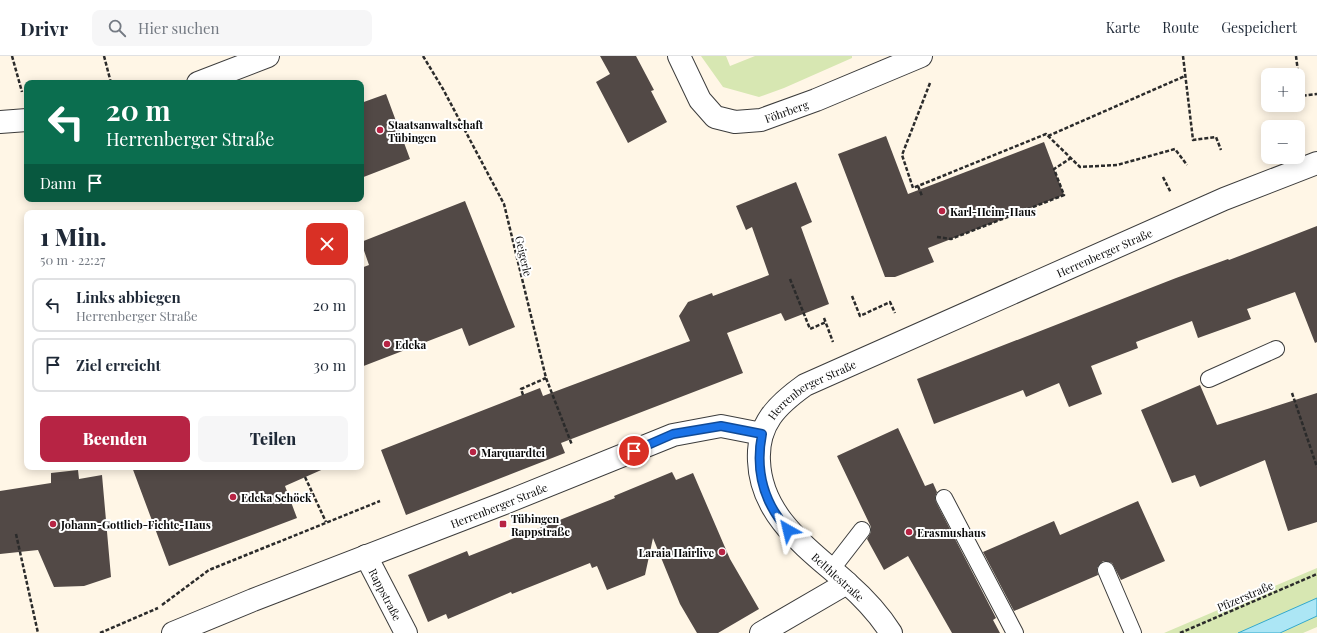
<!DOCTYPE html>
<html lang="de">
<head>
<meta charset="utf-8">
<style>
  body { margin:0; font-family:"Playfair Display",serif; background:#f6f6f7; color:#1f2937; height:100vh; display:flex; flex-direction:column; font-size:15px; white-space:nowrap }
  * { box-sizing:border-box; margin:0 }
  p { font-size:13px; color:#747a83 }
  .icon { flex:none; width:22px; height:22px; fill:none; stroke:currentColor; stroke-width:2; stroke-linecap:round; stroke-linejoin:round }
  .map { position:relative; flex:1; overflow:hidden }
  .drawer { position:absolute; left:24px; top:154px; width:340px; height:260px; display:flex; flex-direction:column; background:#fff; border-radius:8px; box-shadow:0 2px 10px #0003 }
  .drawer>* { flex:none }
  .hud { position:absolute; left:24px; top:24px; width:340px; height:122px; border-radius:8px; box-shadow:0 2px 10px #0003; background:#0b6e4f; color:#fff; overflow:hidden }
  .tools { position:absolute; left:1261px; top:12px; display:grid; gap:8px }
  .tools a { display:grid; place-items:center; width:44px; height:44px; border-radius:8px; background:#fff; box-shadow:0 2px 10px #0003; font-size:20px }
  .pin { position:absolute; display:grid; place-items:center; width:34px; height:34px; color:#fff; margin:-17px; border:2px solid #fff; border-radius:50%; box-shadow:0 1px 4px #0007 }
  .me { position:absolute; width:44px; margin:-22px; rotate:323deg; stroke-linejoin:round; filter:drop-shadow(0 0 3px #0008) }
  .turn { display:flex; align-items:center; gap:14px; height:84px; padding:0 16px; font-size:18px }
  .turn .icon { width:52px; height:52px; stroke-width:2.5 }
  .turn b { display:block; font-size:28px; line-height:34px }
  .then { display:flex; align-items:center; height:38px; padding:0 16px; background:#0003; gap:8px; font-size:15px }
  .round { display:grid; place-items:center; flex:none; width:42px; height:42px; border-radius:8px; background:#f6f6f7 }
  .summary { display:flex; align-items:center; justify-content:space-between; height:68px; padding:0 16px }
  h1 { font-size:24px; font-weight:800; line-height:30px }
  .action { display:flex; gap:8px; margin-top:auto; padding:8px 16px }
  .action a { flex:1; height:46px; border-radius:8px; background:#b72444; color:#fff; font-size:16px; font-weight:800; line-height:46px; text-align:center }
  .action a+a { background:#f6f6f7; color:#1f2937 }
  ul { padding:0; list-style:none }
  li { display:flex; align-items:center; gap:12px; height:54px; margin:0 8px 6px; padding:0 8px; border:2px solid #e0e1e3; border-radius:8px }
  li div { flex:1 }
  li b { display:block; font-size:15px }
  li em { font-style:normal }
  header { display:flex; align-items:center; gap:24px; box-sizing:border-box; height:56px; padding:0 20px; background:#fff; border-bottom:1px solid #e0e1e3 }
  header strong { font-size:19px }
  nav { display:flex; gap:22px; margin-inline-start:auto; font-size:14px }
  .search { width:280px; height:36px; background:#f6f6f7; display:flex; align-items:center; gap:10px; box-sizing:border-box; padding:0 14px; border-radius:8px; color:#747a83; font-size:15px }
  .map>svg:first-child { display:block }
  .green { fill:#d7e7b2 }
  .water { fill:#ace6f5; stroke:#33a8cc }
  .building { fill:#524946 }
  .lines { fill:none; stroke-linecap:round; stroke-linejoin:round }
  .service-casing { stroke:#3c3c3c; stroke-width:18 }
  .minor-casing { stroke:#3c3c3c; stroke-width:24 }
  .path { stroke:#2b2b2b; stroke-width:2.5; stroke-dasharray:4 2; stroke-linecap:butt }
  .service { stroke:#fff; stroke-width:16 }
  .minor { stroke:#fff; stroke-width:22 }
  .route-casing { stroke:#114b97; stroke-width:10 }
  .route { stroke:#1a73e8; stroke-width:7 }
  .poi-dot { fill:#b72444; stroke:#fff; stroke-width:1.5 }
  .labels { text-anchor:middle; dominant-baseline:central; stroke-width:4; stroke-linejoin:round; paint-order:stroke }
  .street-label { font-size:11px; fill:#090909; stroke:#fff }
  .poi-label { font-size:11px; font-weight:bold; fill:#090909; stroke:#fff; text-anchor:start }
</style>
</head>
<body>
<header>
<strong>Drivr</strong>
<div class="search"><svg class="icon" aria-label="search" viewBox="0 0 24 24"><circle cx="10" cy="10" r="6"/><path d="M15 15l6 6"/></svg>Hier suchen</div>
<nav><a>Karte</a><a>Route</a><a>Gespeichert</a></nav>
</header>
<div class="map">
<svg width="1317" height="577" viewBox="0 0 1317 577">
  <rect width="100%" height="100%" fill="#fff6e6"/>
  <!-- green -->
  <path class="green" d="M701 0H726L730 10 755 0H852V2L784 32 759 41 723 31Z
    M1317 512V571L1303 577H1164Z"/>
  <!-- water -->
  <path class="water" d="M1317 542V560L1280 577H1238Z"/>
  <!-- building -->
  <path class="building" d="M600 0H636L654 34 651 35 667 66 628 87 596 26 610 18Z
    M386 38 410 103 361 122V47Z
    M886 80 908 138 1044 86 1064 139 928 192 934 206 895 221H885L838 98Z
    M796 126 812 166 801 171 829 248 785 265 781 257 727 277 743 317 561 387 565 397 406 459 381 394 540 332 543 340 690 285 679 260 688 246 712 237 713 240 769 219 752 171 746 174 736 150Z
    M465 145 515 271 469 290 462 272 361 311V212L369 209 361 186Z
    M1317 170V286L1315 287 1295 236 1247 253 1251 263 1198 282 1192 265 1136 286 1138 292 1091 310 1102 338 1069 351 1059 327 1026 341 1023 334 934 368 917 323 1176 222 1228 203 1229 204Z
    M1200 329 1217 369 1317 337V466L1288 475 1265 404 1200 431 1195 419 1172 427 1141 354Z
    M898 372 925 430 933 427 937 436 935 441 936 446 996 562 993 564 1000 577H952L908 500 884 514 867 483 871 476V471L837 400Z
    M132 411H328L285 430 297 462 169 510Z
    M78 414 79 423 102 419 111 521 84 530 54 531 38 494 0 498V435L51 427V417Z
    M672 416 676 424 693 417 730 503 759 553 718 577H697L680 548 653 482 645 519 607 534 597 510 592 512 590 507 512 538 511 536 448 563 446 558 428 566 408 519 467 495 469 500 615 442 614 440Z
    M1138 445 1165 505 1121 524 1112 507 1103 505 1097 512 1098 519 1014 555 983 496 1054 465 1060 479Z"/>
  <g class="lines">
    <defs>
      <path id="service" d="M1209 323 1276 293
        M944 442 1015 577
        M831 514 862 474
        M1106 514 1133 577"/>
      <g id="minor">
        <path id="s1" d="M679 0 700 44 715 61 735 66 761 64 816 44 921 0"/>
        <path d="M198 27 268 0"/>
        <path d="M0 66 27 64"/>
        <path id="s2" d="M366 500 406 577"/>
        <path id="s3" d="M173 577 253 544 502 448 673 379 721 370 762 378"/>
        <path d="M761 577 847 527"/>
        <path id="s4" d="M891 577C879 558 864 542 847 527 809 493 761 461 759 405 757 368 777 349 805 329L1224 143 1317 107"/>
      </g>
    </defs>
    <!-- service casing -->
    <use href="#service" class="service-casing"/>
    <!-- minor casing -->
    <use href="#minor" class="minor-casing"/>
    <!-- path -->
    <path class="path" d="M12 0 22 36
      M104 0 111 27
      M423 0 443 33 504 148 546 322 572 389
      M1183 0 1193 84 1216 81 1221 94
      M1296 0 1301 40 1317 38
      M930 27 902 99 913 132 1046 78 1080 111 1117 109 1175 93 1187 109
      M1048 80 1185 20
      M1163 121 1171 137
      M918 130 922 140
      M937 181 951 183 1064 139 1054 113 1071 102
      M790 223 810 273 826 266
      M852 240 860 260 890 246 895 257
      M824 262 833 286
      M1292 337 1317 411
      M523 339 521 333 546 322
      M305 421 326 466
      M291 446 312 438
      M16 478 38 577
      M162 549 209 514 380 445
      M100 577 158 552
      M1180 577 1317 518"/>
    <!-- service -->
    <use href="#service" class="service"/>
    <!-- minor -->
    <use href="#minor" class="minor"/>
  </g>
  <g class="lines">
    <defs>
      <path id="route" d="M634 395 673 378 721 370 762 378C755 414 763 446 788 474"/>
    </defs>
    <!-- route casing -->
    <use href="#route" class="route-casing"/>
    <!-- route -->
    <use href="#route" class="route"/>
  </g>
  <!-- markers -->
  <g class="poi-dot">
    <circle cx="380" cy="74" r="4"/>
    <circle cx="942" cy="155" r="4"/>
    <circle cx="387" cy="288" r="4"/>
    <circle cx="473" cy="396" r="4"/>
    <circle cx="233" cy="441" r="4"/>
    <circle cx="53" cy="468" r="4"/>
    <rect x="499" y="464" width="8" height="8" rx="2"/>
    <circle cx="909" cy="476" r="4"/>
    <circle cx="722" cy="496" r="4"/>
  </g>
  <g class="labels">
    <!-- street labels -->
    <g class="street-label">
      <text stroke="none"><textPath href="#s1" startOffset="145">Föhrberg</textPath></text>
      <text stroke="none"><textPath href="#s4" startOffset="643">Herrenberger Straße</textPath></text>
      <text transform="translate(524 200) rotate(77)">Geigerle</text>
      <text stroke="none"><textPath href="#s4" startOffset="319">Herrenberger Straße</textPath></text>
      <text stroke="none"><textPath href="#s3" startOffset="350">Herrenberger Straße</textPath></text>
      <text transform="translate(838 521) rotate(42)">Belthlestraße</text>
      <text stroke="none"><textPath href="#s2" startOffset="43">Rappstraße</textPath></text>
      <text transform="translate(1245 540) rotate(-23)">Pfizerstraße</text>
    </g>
    <!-- poi labels -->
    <g class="poi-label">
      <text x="388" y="68">Staatsanwaltschaft<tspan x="388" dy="13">Tübingen</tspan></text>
      <text x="950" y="155">Karl-Heim-Haus</text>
      <text x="395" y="288">Edeka</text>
      <text x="481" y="396">Marquardtei</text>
      <text x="241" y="441">Edeka Schöck</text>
      <text x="511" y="462">Tübingen<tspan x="511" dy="13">Rappstraße</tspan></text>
      <text x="61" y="468">Johann-Gottlieb-Fichte-Haus</text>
      <text x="917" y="476">Erasmushaus</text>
      <text x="714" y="496" text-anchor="end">Laraia Hairlive</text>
    </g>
  </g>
</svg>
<div class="tools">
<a>+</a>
<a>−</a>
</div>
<div class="pin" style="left:634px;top:395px;background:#d93025"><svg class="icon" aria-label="arrive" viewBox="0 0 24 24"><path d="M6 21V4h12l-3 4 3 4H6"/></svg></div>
<svg class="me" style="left:788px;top:474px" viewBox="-20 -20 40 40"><path d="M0-17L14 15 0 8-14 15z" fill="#1a73e8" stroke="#fff" stroke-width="4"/></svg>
<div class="hud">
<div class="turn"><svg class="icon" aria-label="left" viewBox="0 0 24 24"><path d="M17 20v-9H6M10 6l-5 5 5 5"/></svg><div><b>20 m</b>Herrenberger Straße</div></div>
<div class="then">Dann<svg class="icon" aria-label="arrive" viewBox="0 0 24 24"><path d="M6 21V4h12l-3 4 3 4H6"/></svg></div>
</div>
<section class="drawer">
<div class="summary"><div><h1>1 Min.</h1><p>50 m · 22:27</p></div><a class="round" style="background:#d93025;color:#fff"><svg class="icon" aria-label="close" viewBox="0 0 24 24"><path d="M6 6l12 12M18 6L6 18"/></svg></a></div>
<ul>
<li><svg class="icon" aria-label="left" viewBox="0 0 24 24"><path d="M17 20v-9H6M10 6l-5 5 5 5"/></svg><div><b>Links abbiegen</b><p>Herrenberger Straße</p></div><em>20 m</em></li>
<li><svg class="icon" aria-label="arrive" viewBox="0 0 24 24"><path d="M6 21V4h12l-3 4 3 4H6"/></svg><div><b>Ziel erreicht</b></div><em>30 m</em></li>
</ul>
<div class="action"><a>Beenden</a><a>Teilen</a></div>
</section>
</div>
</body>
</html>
